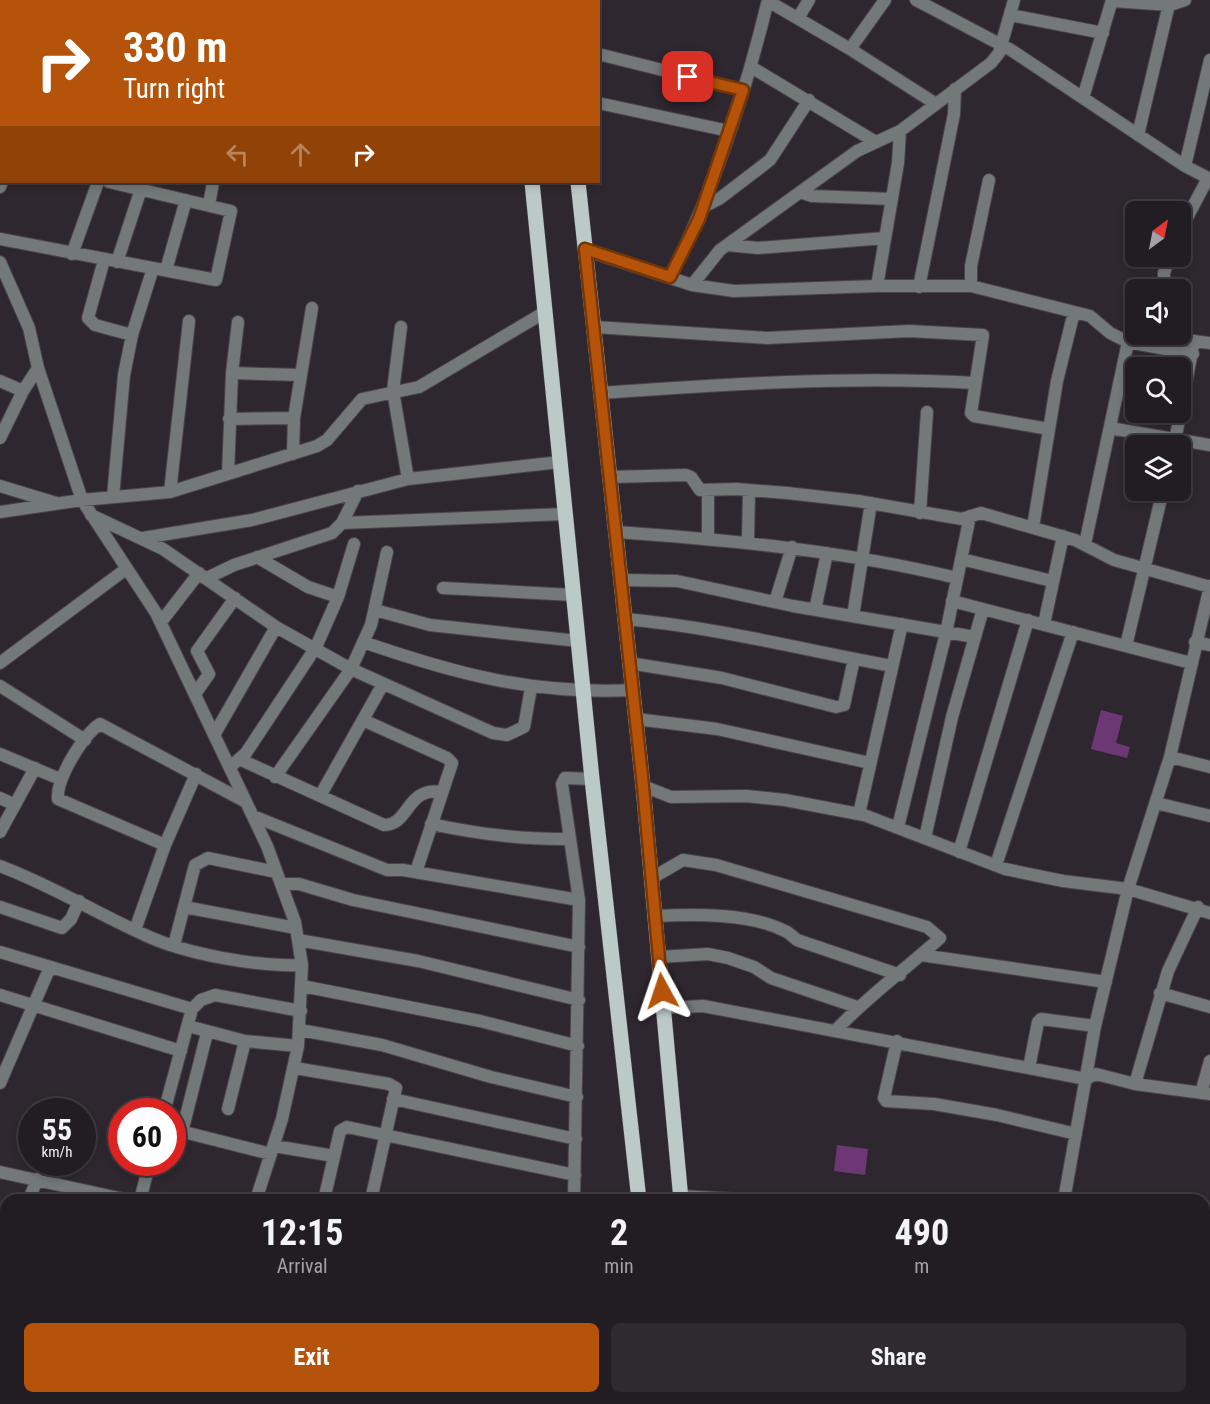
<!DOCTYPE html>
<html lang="en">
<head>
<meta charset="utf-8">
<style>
  body { margin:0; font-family:"Roboto Condensed",sans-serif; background:#2e2a30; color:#f1f3f6; height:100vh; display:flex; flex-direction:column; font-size:22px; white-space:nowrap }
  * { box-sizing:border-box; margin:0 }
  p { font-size:20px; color:#a2a2a6 }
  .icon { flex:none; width:33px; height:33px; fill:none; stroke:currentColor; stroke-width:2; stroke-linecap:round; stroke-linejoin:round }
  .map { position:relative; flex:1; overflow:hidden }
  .side { position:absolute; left:0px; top:1194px; width:1210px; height:210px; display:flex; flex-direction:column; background:#221d23; border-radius:18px 18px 0 0; box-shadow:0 3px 9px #0003,0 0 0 2px #3f3b41 }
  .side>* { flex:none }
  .guide { position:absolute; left:0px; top:0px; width:600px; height:183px; box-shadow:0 3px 9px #0003,0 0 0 2px #3f3b41; background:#b45309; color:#fff; overflow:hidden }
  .needle { width:39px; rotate:32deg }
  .controls { position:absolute; left:1125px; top:201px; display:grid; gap:12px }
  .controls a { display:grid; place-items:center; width:66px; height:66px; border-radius:9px; background:#221d23; box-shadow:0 3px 9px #0003,0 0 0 2px #3f3b41; font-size:30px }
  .speed { position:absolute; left:18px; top:1098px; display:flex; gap:12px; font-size:30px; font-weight:700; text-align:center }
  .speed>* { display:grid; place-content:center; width:78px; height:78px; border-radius:50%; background:#221d23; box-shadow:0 3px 9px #0003,0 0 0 2px #3f3b41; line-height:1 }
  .speed small { font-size:15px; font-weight:400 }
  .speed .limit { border:9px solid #d22; background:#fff; color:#111 }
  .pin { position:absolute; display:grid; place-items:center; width:51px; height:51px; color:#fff; margin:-26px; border-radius:12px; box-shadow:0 3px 9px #0006 }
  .me { position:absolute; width:66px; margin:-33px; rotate:355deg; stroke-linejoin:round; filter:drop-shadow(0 0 4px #0008) }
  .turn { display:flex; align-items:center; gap:21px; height:126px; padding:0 24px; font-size:27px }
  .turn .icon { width:78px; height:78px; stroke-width:2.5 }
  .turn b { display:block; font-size:42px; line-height:51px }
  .lanes { display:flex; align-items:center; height:57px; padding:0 24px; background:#0003; justify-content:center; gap:30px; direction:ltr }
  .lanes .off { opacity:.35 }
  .eta { display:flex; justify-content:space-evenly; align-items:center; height:102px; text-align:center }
  .eta b { font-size:36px; font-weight:700; line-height:42px }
  .cta { display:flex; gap:12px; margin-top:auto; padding:12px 24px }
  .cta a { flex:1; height:69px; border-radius:9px; background:#b45309; color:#fff; font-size:24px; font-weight:700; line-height:69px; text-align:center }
  .cta a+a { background:#2e2a30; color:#f1f3f6 }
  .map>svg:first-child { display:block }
  .green { fill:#6d3775 }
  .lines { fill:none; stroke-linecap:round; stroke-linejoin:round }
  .street-casing { stroke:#4b444c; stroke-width:14 }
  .primary-casing { stroke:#4b444c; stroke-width:16 }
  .street { stroke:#727978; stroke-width:12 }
  .primary { stroke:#bbc9c7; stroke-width:15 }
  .route-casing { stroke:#753606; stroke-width:15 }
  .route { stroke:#b45309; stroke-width:10 }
</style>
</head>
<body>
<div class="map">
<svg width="1210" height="1404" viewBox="0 0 1210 1404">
  <rect width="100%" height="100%" fill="#2e272f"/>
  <!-- green -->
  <path class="green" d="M1101 710 1123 716 1116 743 1130 747 1127 758 1091 749Z
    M837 1145 868 1149 865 1175 834 1171Z"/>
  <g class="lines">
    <defs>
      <path id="street" d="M93 0 98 2
        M313 0 318 2
        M490 0 496 2
        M916 0 1011 50 1185 166 1210 179
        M768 1 850 49 936 104
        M1112 1 1170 5 1185 0
        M1010 15 1103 33
        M798 18 809 0
        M850 49 885 0
        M598 54 743 90
        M0 67 2 63
        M751 67 874 141
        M1083 98 1112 0
        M598 103 729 131
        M1138 135 1170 0
        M1185 166 1210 60
        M0 187 2 182
        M800 192 812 196 892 199
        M209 205 213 182
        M703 207 719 199 770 160 809 100
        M1180 231 1208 178
        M0 239 216 280 231 211 109 182
        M727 245 758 248 885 238
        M585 250 692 285 734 291 877 286H971L1090 316 1110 333 1128 342 1193 354
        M72 254 98 182
        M104 260 88 318 95 325 132 335
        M0 262 29 328 38 368 82 500 156 613 267 846 295 922 302 965 298 1046 282 1119 256 1200
        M117 262 141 189
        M166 270 186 200
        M670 277C714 190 745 95 768 0
        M692 285 720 250 857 151 900 131 991 63 999 53 1014 0
        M877 286 898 163 900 131
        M971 286V266L989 180
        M919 287 954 114 955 89
        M1164 290V273L1170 256
        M401 327 393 391 408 479
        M594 327 767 338 909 331 983 335 971 413 974 416 1049 429
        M1173 334 1176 339 1210 343
        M232 373 300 375
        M0 381 23 391
        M601 393C725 384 850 376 975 383
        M229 419 294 418
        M1110 428 1210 445
        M0 438 23 391 38 368
        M1174 446 1194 341
        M293 454 294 418 312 308
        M228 474 232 373 238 322
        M610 477 686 475 691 477 700 490 737 489 787 493 858 501 962 519 981 513 1075 540 1114 560 1210 587
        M0 486 56 503
        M170 492 189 321
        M113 497 124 375 132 335 153 268
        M0 512 82 500 170 492 317 446 327 440 362 399 419 387 545 312
        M920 513 927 412
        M91 515 163 549 276 627 351 669 493 733 507 735 524 727 531 688
        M342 523 565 514
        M1033 527 1057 381 1074 312
        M616 532C731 540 845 551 957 578
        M143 538 252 520 408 479 560 462
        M708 538V490
        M748 541 749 490
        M1085 544 1128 342
        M257 557 308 587 338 597
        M961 559 1052 581
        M207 578 234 565 332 533 342 523 358 491
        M621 580 677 581 793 606 975 637
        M443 588 573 595
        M952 601 1191 663
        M775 602 792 547
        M375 610 430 625 578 641
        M815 610 827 553
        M853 616 871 503
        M625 619C715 627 804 650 892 666
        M161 622 199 573
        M1044 624 1063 536
        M363 642C456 674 534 695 633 690
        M1195 642 1210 645
        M1126 646 1163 490
        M0 663 126 569
        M629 663 722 678 836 707 844 705 854 659
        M0 686 85 740
        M195 694 209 674 197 651 235 598
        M636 719 717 729 870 763
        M363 720 447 758 452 763 416 872
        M214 735 276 627
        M0 754 60 779
        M1170 757 1210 767
        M239 759 384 825C410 825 406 786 442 792
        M230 767 246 753 316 647 338 597 354 544
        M275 777 351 669 371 625 387 552
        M643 786 671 797 746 796 785 800 864 815 1005 869 1063 881 1128 889 1210 913
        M320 796 383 684
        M0 798 15 805
        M1156 803 1210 816
        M859 814 902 624
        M253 816 387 870H403L579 900
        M431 824C478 834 521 840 569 839
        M898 827 946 633 970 516
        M0 832 35 768
        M925 838 952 717 983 609
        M165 845 58 799C56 779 83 735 100 724L246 802
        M959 852 1028 620
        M996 865 1073 632
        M0 866C51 885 96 913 145 935 185 954 258 967 302 965
        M652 878 683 860 716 865 927 927 940 938C906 969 868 996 836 1030
        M282 884H299L353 900 579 947
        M0 907 62 928 71 919 79 901
        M184 907 296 928
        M655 916C694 914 750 913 785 931 790 933 793 937 797 940L900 975
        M135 930 165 845 196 774
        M298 940 418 961 579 1000
        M174 945 195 865 208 858 276 872
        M0 952 192 1009
        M921 955 1106 982
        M659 957 708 954 728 958 754 967 771 978 857 1007
        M302 986 480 1021 578 1046
        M1160 993 1210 1007
        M0 995 181 1051
        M663 1008 703 1006 1086 1079 1096 1074 1135 1084 1210 1094
        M188 1026 245 1041 298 1046
        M300 1030 382 1045 491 1077 577 1097
        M897 1041 884 1098 886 1101 934 1104 997 1115 1076 1134
        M295 1068 389 1084 396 1088 371 1200
        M1029 1068 1038 1022 1041 1019 1095 1026
        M0 1083 50 967
        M1135 1084 1168 971 1198 907
        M1201 1093 1210 1061
        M393 1099 576 1139
        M228 1109 245 1041
        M164 1112 192 1009 201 1000 215 995 301 1011
        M172 1129 271 1154
        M182 1132 207 1033
        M274 1146 334 1156
        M0 1172 128 1200
        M680 1196 751 1200
        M371 1198 387 1200
        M29 1200 37 1179
        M140 1200 150 1162
        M324 1200 340 1131 347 1127 575 1175
        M574 1200 579 900 562 784 565 778 592 779
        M1064 1200 1095 1026 1128 889 1170 757 1210 586
        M1204 1267 1210 1268
        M0 1271 6 1256
        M1204 1298 1210 1299
        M0 1307 6 1309
        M1204 1346 1210 1348
        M0 1380 6 1365
        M0 1397 16 1404
        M114 1398 124 1404
        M295 1398 309 1404
        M409 1398 427 1404
        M940 1398V1404
        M1043 1398 1044 1404
        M63 1404 68 1398
        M234 1404 237 1398
        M344 1404 347 1398
        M599 1404 604 1398"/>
      <path id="primary" d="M514 0V2
        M558 0V2
        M532 182 592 779 639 1200
        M578 182 643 786 681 1200
        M661 1398V1404
        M698 1398 699 1404"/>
    </defs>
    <!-- street casing -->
    <use href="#street" class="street-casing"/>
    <!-- primary casing -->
    <use href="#primary" class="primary-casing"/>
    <!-- street -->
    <use href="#street" class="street"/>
    <!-- primary -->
    <use href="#primary" class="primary"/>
  </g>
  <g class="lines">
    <defs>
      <path id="route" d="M662 991 643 786 585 249 670 277 699 219 743 90 688 77"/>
    </defs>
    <!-- route casing -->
    <use href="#route" class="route-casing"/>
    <!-- route -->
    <use href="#route" class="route"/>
  </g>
</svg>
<div class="controls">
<a><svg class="needle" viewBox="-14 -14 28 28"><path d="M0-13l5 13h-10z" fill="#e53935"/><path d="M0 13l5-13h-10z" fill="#a2a2a6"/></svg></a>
<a><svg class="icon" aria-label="sound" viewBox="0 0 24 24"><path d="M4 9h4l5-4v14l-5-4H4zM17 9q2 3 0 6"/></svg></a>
<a><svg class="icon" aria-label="search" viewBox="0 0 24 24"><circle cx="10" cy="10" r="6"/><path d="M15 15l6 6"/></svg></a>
<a><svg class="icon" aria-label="layers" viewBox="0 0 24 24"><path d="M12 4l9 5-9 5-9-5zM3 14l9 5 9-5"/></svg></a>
</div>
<div class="speed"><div>55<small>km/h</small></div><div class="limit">60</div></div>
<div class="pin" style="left:688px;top:77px;background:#d93025"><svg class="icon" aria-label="arrive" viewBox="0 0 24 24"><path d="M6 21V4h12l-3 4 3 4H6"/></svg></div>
<svg class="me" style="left:662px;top:991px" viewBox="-20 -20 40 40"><path d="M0-17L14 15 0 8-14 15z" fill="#b45309" stroke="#fff" stroke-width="4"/></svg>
<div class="guide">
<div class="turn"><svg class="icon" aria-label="right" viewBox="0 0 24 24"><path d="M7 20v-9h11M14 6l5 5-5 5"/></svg><div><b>330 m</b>Turn right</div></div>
<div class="lanes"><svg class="icon off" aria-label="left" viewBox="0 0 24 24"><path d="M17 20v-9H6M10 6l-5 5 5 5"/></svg><svg class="icon off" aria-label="ahead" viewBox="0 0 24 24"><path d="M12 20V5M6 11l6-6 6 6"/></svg><svg class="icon" aria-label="right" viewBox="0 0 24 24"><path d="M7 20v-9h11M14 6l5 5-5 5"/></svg></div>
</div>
<section class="side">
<div class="eta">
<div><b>12:15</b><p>Arrival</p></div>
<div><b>2</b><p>min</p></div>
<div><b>490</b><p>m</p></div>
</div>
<div class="cta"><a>Exit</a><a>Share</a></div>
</section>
</div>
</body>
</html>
